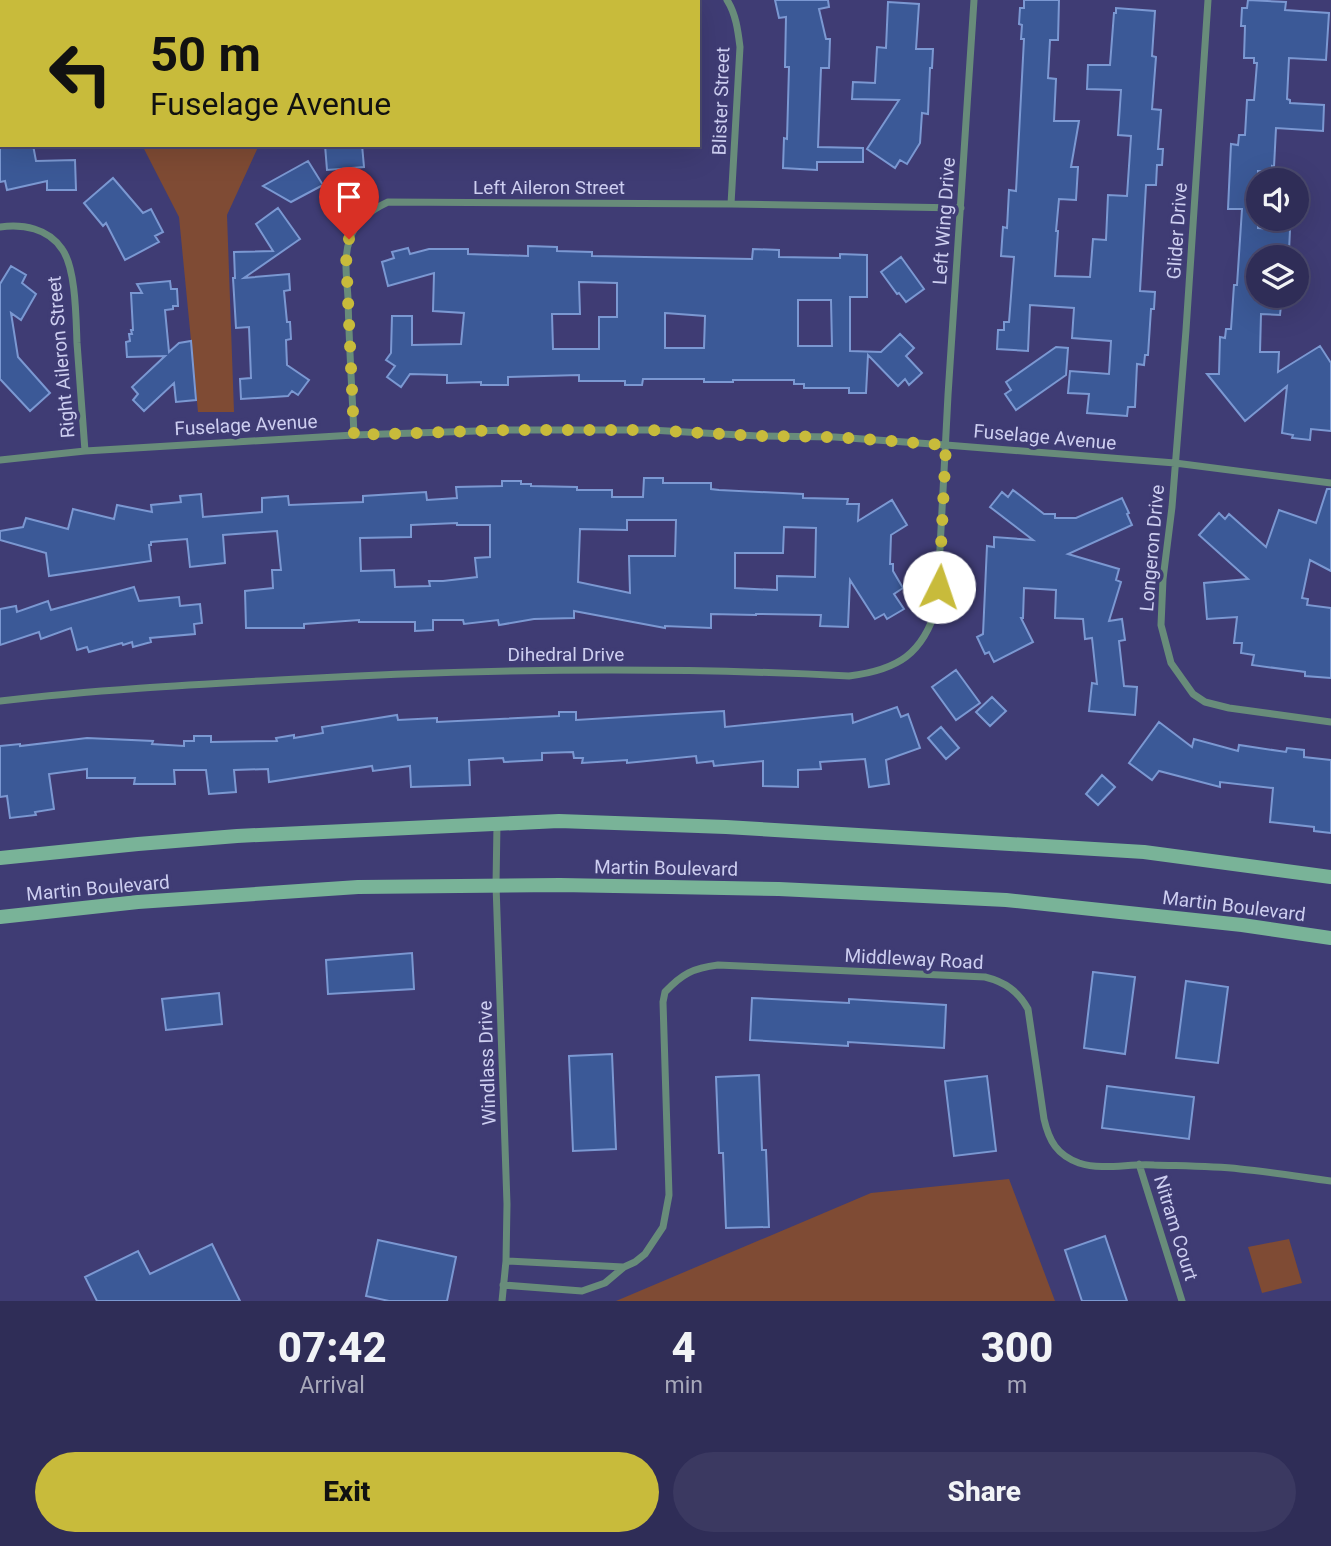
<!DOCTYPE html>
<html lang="en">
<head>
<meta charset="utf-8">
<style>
  body { margin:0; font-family:Roboto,sans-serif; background:#3b3961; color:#f1f3f6; height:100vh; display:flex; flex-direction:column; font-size:26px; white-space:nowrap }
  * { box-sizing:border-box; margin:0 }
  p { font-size:23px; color:#a7a8ba }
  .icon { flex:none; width:38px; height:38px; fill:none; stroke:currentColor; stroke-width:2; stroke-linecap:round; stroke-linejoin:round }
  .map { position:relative; height:1301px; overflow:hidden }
  .sheet { display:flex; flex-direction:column; background:#2f2d57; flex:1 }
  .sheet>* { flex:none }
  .top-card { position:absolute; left:0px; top:0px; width:700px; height:147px; box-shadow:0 7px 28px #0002,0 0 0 2px #4a496d; background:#c8bb3b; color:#111; overflow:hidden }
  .fabs { position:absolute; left:1246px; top:168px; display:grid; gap:14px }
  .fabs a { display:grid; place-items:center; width:63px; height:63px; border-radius:50%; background:#2f2d57; box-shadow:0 7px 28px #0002,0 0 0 2px #4a496d; font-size:35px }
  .pin { position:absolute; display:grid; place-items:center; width:60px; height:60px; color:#fff; margin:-72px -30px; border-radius:50% 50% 50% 0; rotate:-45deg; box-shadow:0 0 7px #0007 }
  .pin .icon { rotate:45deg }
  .me { position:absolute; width:77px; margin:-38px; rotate:4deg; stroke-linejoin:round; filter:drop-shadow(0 0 5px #0008) }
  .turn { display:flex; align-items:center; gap:24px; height:147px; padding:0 35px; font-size:32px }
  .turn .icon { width:91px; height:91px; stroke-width:2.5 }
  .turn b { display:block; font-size:49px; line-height:60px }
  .eta { display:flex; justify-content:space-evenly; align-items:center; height:119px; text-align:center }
  .eta b { font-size:42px; font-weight:800; line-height:49px }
  .action { display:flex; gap:14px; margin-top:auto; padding:14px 35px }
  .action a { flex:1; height:80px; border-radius:42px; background:#c8bb3b; color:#111; font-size:28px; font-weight:800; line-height:80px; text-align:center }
  .action a+a { background:#3b3961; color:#f1f3f6 }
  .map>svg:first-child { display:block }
  .green { fill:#7f4b34 }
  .building { fill:#3b5997; stroke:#7b98d2; stroke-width:2; fill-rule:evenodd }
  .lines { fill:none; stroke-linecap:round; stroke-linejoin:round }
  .street { stroke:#688c7a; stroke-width:7 }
  .secondary { stroke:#79b398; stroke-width:14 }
  .route { stroke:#c8bb3b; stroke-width:12; stroke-dasharray:0 21.6 }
  .labels { text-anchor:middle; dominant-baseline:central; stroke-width:7; stroke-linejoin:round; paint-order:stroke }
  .street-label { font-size:19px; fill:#cdcef0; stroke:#3f3c74 }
</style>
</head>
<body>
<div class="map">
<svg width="1331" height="1301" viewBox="0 0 1331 1301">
  <rect width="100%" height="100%" fill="#3f3c74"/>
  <!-- green -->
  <path class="green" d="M142 145H259L227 215 234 412H198L179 217Z
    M1009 1179 1055 1301H616L871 1193Z
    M1289 1239 1302 1283 1262 1293 1248 1247Z"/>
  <!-- building -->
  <path class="building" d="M775 0H828L829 7 819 9 826 39H830L829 68H821L818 147 863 148V162H817V170L783 168 784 138 787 139 789 67H785L786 17 779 18Z
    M1024 0H1059L1058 40H1050L1048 78 1056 79 1054 121H1079L1071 167H1078L1076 200 1059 199 1056 231H1058L1055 276 1090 277 1093 239 1106 240 1108 195 1127 196 1131 136 1118 135 1121 90 1087 89 1088 65H1110L1114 13H1116V8L1155 11 1152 56 1156 57 1152 109 1161 110 1158 149H1163L1162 165H1157L1156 185H1146L1140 291 1155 292 1154 309H1151L1148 355H1145L1144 365 1137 364 1135 407H1128L1127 416 1087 413 1089 394 1068 393 1070 371 1109 374 1111 341 1072 338 1074 308 1030 305 1028 351 997 349 998 330H1004V322H1009L1014 257 1001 256 1003 227 1007 228 1009 190 1016 191 1024 39H1021L1022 25 1019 24 1020 8H1024Z
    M1248 0 1286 2 1285 10 1329 13 1326 60 1289 58 1287 99 1290 100V103L1324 105 1323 131 1276 128 1274 167 1272 166V172L1258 171V228L1290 230 1289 251 1277 250V257H1258V296H1282L1280 315 1261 314 1260 352H1279L1278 372 1320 346 1331 363V431L1311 429 1310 440 1292 438 1293 435 1282 433 1287 386 1245 421 1207 374H1219L1220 337 1225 338 1226 329H1231L1234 285H1237L1242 209H1228L1231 144 1238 145 1239 135H1245L1247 100H1254L1257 63H1254V58H1244L1245 26H1241L1242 8H1247Z
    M888 2 919 4 916 49H933L932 68H930L928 114 922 113 920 143 907 164 900 160 895 168 867 149 899 100 852 99 853 82 875 83 877 47 886 48Z
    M0 145H33L36 161 75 160 76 190H47V181L7 190 5 181 0 182Z
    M325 145H362L364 167 327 170Z
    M308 161 323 185 291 202 263 186Z
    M113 178 143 213 151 209 163 232 155 236 159 242 125 260 106 223 103 226 84 203Z
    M278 208 300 239 244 278 289 274 290 290 284 291 287 322H290L291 339 286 340 287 365 309 380 298 395 292 391 288 396 241 399 240 379 251 378 249 327 236 328 233 278H235L234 252 273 251 256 224Z
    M528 246 557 247V251L592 252V256L752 259 753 249 779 250V257L840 258V254L867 255V297H850V351L881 352 900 334 914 348 906 356 922 373 909 385 905 379 898 386 868 355 866 393H849V388H804V384H794V380H733V382H704V379H643L642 385H625V381H579V375L508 377V385H481V382L447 383V375L410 374 401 387 387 377 395 366 386 360 391 353 392 316H412V345L461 344 464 313 433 311 434 273 388 286 382 262 394 258 392 252 408 248 410 254 429 249H468V254L528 256ZM579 282 617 283V317H599V349H553L552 314H580ZM798 300H831L832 346H798ZM665 313 705 316 704 348H665Z
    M901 257 924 289 906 302 899 293 897 294 881 272Z
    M11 266 26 275 22 283 36 294 21 320 11 313 18 357 50 393 30 411 0 379V284Z
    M170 281 171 289H177L178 306H173V309L165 310 169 352 179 343 191 341 196 400 176 402 174 383 144 411 133 400 138 394 132 387 165 356 127 357 126 342 130 341 129 334H132L131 330H133L131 293H142L137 284Z
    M1056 347 1068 348 1066 375 1016 410 1005 394 1011 390 1006 382Z
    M644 478H663V483H711V489L719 490 803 494V498L848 499 847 504H859L858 521 892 500 907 525 891 535 890 564H893V571L903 588 894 594 904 609 887 619 884 614 875 619 850 580 848 627 820 626 821 615 756 614V615L711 614V628L665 626V628L574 611V618L534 619 499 625 498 620 464 624 463 620H433V630L415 631V622H359V620L304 624V628H246L245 591 273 588 272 570H281L277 531 223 535 225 563 190 567 187 539 151 542V545H149L151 561 49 576 46 553 0 540V531L23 527 26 518 68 529 73 509 114 519 117 505 152 512 151 505 181 502 180 496 201 494 203 517 262 512V498L288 496 289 505 363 502V496L426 492 427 500 457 498 456 487 502 486V481H521V484H531V486L577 487V490H612V497H643ZM627 520H676L675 556H629L630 593 578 582 580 529 627 530ZM457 523V525H490V557L475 558 477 577 443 581H429L430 586 395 587 394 570 361 571 360 538 411 537V525ZM784 527 816 528 815 577 777 576V590L735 588V553H783Z
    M1327 489H1331V571L1310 560 1302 598 1308 599 1307 605 1331 608V678L1305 676V672L1252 665 1254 655 1241 653 1242 643H1234L1237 617 1207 619 1204 583 1248 579 1199 535 1219 513 1225 519 1229 514 1266 547 1279 510 1316 523Z
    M1013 490 1044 514H1055V518H1076L1122 498 1129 513 1127 514 1132 525 1068 554 1119 569 1116 580 1121 582 1109 621 1122 619 1125 640 1119 641 1124 686 1137 687 1135 715 1089 711 1092 683 1097 684 1092 638 1085 639 1083 619 1055 618 1056 590 1024 588 1023 618H1021L1033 642 994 662 989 652 985 654 977 637 983 634 987 546 994 547V537L1033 540 990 507 1002 492 1008 497Z
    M134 587 139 601 179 597 180 606 200 604 202 623 194 624 195 634 150 638 151 642 133 647 132 642 123 645 122 643 89 652 87 647 77 650 71 628 41 639 39 632 0 645V609L16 606 17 612 48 601 51 610Z
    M956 670 980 703 956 720 932 687Z
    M992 697 1006 711 990 726 976 712Z
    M897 707 901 717 908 714 920 748 886 760 889 784 869 787 865 759 820 762 821 769 798 770V787L763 786V761L714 766 713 761 697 763 696 756 627 763V760L582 763 583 758H574L573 752 542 753V760L504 762 503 758 469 760 470 785 411 787 410 766 373 771 372 766 269 782 268 769 234 770 236 792 209 794 206 770H174L175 784H134L135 778H87V769L49 774 54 809 35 812 36 815 10 818 7 796 0 797V746L20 744V746L87 738 153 741 152 744 184 746V741H194V736H211V742L277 741 276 738 294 735V738L323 733 322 727 397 715 398 720 437 718V722L559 716V712H576V720L724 711 725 727 852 714 853 723Z
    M1159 722 1192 747 1194 739 1238 751 1239 745 1286 752 1287 748 1304 750V757L1331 760V833L1314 831V827L1270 822 1273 788 1220 782V787L1159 771 1152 780 1129 763Z
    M941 727 959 748 946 759 928 738Z
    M1102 775 1115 787 1098 805 1086 794Z
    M412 953 414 989 328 994 326 960Z
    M1093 972 1135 977 1125 1054 1084 1048Z
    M1186 981 1228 987 1218 1063 1176 1058Z
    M219 993 222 1024 166 1030 162 999Z
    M752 998 849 1003V999L946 1005 944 1048 848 1042V1046L750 1040Z
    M612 1054 616 1149 573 1151 569 1056Z
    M759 1075 762 1150H766L769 1227 726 1228 723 1153H719L716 1077Z
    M987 1076 996 1151 954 1156 945 1081Z
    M1107 1086 1194 1097 1189 1139 1102 1128Z
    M1105 1236 1127 1301H1082L1065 1250Z
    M378 1240 456 1257 447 1301H389L366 1296Z
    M212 1244 240 1301H97L85 1277 138 1251 150 1274Z"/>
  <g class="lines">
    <!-- street -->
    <path class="street" d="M727 0C736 14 738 31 740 47L731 204
      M1208 0 1186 330 1172 507 1163 579 1161 625 1171 663 1193 694 1205 702 1229 708 1331 722
      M0 227C23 224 48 228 62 249 76 268 76 319 77 343 80 379 82 415 85 451
      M354 435C352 389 349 344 348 298 347 279 343 257 350 239 356 220 371 210 388 202L731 204 961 208
      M0 460 85 451 354 435 507 430H650L758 436 835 437 946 445 1175 463 1331 483
      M0 701C93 690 186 685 279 680 469 669 659 666 849 676 898 670 923 654 937 606L948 395 974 0
      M497 824 496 885 507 1204 506 1261 502 1301
      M1139 1164 1182 1301
      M506 1261 623 1267
      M503 1285 582 1291 605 1283 624 1267 635 1262 645 1254 663 1227 669 1195 663 1002 665 992C682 974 693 968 718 965L985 977C1005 982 1018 991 1028 1009L1044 1119C1049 1141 1057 1155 1079 1163 1104 1171 1129 1163 1154 1165 1183 1166 1212 1166 1240 1169 1271 1172 1301 1177 1331 1181"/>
    <!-- secondary -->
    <path class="secondary" d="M0 858 138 844 237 836 559 821 726 827 1144 852 1331 877
      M0 917 138 902 358 887 560 885 779 889 1006 900 1242 925 1331 938"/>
  </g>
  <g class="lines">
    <!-- route -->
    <path class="route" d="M349 239 346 254 354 435 507 430H650L758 436 835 437 946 445 939 587"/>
  </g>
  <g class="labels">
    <!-- street labels -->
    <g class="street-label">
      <text transform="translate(721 101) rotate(-88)">Blister Street</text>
      <text x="549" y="187">Left Aileron Street</text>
      <text transform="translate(944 221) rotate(-86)">Left Wing Drive</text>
      <text transform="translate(1177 231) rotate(-86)">Glider Drive</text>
      <text transform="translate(61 357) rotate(-95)">Right Aileron Street</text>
      <text transform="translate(246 425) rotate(-3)">Fuselage Avenue</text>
      <text transform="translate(1045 437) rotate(5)">Fuselage Avenue</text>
      <text transform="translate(1152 548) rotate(-85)">Longeron Drive</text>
      <text x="566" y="654">Dihedral Drive</text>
      <text transform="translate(666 868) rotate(1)">Martin Boulevard</text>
      <text transform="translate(98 888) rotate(-5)">Martin Boulevard</text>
      <text transform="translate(1234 906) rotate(7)">Martin Boulevard</text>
      <text transform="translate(914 959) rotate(3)">Middleway Road</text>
      <text transform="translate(487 1063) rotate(-92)">Windlass Drive</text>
      <text transform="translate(1176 1228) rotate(73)">Nitram Court</text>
    </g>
  </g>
</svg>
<div class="fabs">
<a><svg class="icon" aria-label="sound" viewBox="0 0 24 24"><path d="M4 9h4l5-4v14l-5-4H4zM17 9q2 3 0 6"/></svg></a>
<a><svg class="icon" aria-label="layers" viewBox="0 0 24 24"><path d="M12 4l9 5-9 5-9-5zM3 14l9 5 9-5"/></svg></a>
</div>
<div class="pin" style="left:349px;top:239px;background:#d93025"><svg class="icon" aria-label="arrive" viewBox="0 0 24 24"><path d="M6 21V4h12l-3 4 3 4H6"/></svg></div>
<svg class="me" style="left:939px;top:587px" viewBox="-20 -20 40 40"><circle r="19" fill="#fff"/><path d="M0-13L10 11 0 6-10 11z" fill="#c8bb3b"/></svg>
<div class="top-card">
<div class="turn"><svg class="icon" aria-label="left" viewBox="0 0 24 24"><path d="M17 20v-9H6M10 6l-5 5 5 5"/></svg><div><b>50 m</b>Fuselage Avenue</div></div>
</div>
</div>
<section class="sheet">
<div class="eta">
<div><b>07:42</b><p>Arrival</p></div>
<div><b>4</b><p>min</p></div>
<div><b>300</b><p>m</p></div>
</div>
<div class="action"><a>Exit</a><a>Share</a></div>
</section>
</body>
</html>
